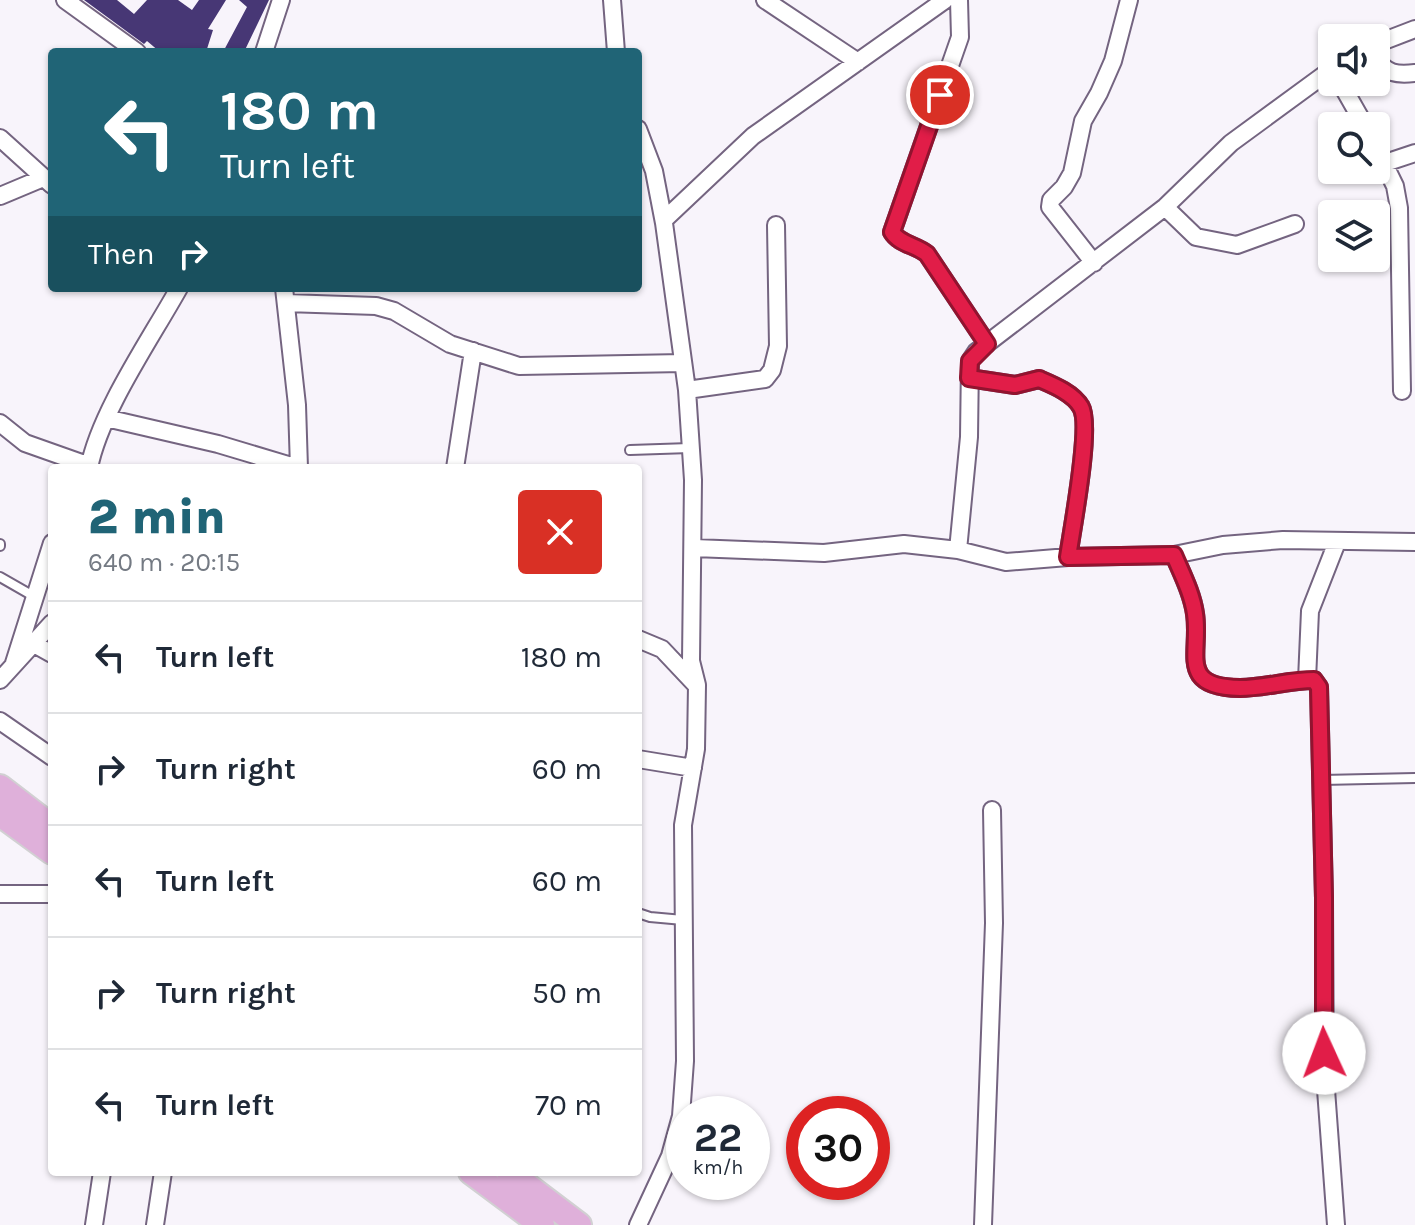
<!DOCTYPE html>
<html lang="en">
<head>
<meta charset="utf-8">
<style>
  body { margin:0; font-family:Karla,sans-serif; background:#f2f2f3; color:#1f2937; height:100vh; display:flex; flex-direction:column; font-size:30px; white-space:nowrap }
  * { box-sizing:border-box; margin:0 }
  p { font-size:26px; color:#747a83 }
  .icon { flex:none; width:44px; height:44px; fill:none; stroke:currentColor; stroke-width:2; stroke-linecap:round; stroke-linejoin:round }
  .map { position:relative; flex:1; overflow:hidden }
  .drawer { position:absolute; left:48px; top:464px; width:594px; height:712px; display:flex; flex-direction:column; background:#fff; border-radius:8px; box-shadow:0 2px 6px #0004 }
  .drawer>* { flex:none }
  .top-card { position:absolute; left:48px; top:48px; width:594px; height:244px; border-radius:8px; box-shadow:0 2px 6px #0004; background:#206476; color:#fff; overflow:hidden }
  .tools { position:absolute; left:1318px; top:24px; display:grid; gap:16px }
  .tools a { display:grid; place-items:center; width:72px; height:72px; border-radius:8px; background:#fff; box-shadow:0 2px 6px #0004; font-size:40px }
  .speed { position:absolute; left:666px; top:1096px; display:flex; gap:16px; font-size:40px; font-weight:700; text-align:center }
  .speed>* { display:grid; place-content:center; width:104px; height:104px; border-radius:50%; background:#fff; box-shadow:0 2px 6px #0004; line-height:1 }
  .speed small { font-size:20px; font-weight:400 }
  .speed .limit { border:12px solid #d22; background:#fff; color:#111 }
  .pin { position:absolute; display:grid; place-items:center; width:68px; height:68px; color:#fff; margin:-34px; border:4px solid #fff; border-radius:50%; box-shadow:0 2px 8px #0007 }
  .me { position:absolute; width:88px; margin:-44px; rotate:358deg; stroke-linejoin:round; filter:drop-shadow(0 0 6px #0008) }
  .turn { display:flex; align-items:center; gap:28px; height:168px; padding:0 40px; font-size:36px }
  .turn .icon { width:104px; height:104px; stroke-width:2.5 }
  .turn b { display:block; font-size:56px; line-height:68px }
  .then { display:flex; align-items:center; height:76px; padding:0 40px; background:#0003; gap:16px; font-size:30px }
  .round { display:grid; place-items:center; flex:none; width:84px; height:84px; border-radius:8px; background:#f2f2f3 }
  .summary { display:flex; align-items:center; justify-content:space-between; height:136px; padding:0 40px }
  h1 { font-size:48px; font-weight:800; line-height:60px; color:#206476 }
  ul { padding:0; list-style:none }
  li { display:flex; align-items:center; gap:24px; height:112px; padding:0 40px; border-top:2px solid #e0e1e3 }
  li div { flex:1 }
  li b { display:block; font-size:30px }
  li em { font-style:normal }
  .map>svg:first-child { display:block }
  .building { fill:#473775 }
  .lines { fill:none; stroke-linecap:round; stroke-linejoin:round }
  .lane-casing { stroke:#746480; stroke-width:12 }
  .street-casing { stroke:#746480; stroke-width:20 }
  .primary-casing { stroke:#d1d0d2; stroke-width:28 }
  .lane { stroke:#fff; stroke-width:8 }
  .street { stroke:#fff; stroke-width:16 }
  .primary { stroke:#dfb0da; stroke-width:24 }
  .route-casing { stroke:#92132f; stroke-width:20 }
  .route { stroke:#e11d48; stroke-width:14 }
</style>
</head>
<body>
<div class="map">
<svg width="1415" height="1225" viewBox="0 0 1415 1225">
  <rect width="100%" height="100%" fill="#f8f4fb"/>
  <!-- building -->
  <path class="building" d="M84 0H117L134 14 147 0H178L192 10 199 0H226L208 29 213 30 206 52H160L147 41 144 44Z
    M239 0H269L244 52H223L247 7Z"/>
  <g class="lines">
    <defs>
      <path id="lane" d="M630 450 690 448
        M0 546V544
        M0 577 35 597
        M1322 780 1415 778
        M638 913 650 917 683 920"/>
      <path id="street" d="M65 0 137 52
        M612 0 616 52
        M765 0 858 62
        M959 0 960 37 892 232C899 244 916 245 927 254L987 344
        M1376 44 1415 29
        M264 52 281 0
        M1376 58C1386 74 1397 75 1415 73
        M1340 82 1365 126
        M0 138 52 185
        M1376 147 1395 186 1399 208 1402 391
        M1385 163 1415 153
        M0 196 43 178
        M1165 207 1196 237 1237 245 1295 224
        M664 220 753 136 945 0
        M1094 263 1050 207 1051 200 1064 187 1072 173 1083 121 1099 93 1113 61 1129 0
        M284 288 297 405 299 468
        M286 303 376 306 394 311 450 344 519 366 683 363
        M969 378 1015 385 1039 379C1053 385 1073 393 1081 407 1092 425 1072 530 1068 557
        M687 390 765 379 772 370 778 346 776 225
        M106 418 218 444 298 468
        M0 423 25 443 90 466
        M89 468C100 412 150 340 179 288
        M455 468 473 351
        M694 548 824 553 904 544 958 550 1006 562 1068 557 1174 555 1223 545 1283 540 1415 542
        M958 550 969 437 970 361 976 352 1165 207 1231 143 1332 69
        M1174 555C1182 574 1192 593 1195 613 1201 653 1177 687 1240 688 1264 688 1289 680 1314 680L1319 687 1324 898 1325 1076 1336 1225
        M638 639 662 649 695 684
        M34 644 52 654
        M14 663 52 543
        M0 680 52 623
        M1307 680 1310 611 1337 542
        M0 721 52 757
        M638 759 693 768
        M0 894H52
        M94 1225 102 1172
        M155 1225 163 1172
        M638 1225 670 1156 681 1116 685 1061 683 825 696 749 697 685 691 661 693 480 687 390 664 223 654 171 638 129
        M983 1225 994 923 992 810"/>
      <path id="primary" d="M0 787 52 827
        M0 814 52 852
        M471 1172 542 1225
        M509 1172 579 1225"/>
    </defs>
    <!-- lane casing -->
    <use href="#lane" class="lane-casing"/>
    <!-- street casing -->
    <use href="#street" class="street-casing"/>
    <!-- primary casing -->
    <use href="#primary" class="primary-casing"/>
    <!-- lane -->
    <use href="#lane" class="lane"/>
    <!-- street -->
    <use href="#street" class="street"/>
    <!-- primary -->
    <use href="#primary" class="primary"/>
  </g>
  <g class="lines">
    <defs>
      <path id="route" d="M940 95 892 232C899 244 916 245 927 254L987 344 970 361 969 378 1015 385 1039 379C1053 385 1073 393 1081 407 1092 425 1072 530 1068 557L1174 555C1182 574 1192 593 1195 614 1201 653 1177 687 1240 688 1264 688 1289 680 1314 680L1319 687 1324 898V1053"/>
    </defs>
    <!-- route casing -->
    <use href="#route" class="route-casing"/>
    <!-- route -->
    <use href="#route" class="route"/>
  </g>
</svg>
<div class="tools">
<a><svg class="icon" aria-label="sound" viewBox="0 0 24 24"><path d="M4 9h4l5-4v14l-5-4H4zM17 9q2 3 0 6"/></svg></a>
<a><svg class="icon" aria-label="search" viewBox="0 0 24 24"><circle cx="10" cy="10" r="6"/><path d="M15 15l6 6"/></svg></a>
<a><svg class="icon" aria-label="layers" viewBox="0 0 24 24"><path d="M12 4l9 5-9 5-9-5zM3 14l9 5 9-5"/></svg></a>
</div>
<div class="speed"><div>22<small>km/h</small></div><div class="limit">30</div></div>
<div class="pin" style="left:940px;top:95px;background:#d93025"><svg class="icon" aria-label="arrive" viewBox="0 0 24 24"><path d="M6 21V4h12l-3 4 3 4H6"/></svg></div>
<svg class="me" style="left:1324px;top:1053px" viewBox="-20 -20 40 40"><circle r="19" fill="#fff"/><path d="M0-13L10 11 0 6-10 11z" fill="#e11d48"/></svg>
<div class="top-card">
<div class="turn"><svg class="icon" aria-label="left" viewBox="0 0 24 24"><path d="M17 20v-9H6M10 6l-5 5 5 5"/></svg><div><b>180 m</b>Turn left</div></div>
<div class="then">Then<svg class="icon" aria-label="right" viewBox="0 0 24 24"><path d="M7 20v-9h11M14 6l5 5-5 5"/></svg></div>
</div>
<section class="drawer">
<div class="summary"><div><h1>2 min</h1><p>640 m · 20:15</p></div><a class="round" style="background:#d93025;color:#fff"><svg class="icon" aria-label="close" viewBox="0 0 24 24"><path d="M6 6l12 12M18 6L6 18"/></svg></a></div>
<ul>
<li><svg class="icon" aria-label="left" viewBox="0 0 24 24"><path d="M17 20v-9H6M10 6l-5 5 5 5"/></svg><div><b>Turn left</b></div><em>180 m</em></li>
<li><svg class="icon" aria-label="right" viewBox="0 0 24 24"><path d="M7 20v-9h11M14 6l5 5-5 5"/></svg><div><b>Turn right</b></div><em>60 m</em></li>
<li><svg class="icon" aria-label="left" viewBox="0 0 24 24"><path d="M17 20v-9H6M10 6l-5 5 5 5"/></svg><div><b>Turn left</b></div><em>60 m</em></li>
<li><svg class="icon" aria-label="right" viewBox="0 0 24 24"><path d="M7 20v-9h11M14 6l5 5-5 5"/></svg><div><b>Turn right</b></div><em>50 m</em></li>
<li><svg class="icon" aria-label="left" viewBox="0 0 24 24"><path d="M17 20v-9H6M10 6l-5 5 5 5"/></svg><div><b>Turn left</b></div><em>70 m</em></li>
</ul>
</section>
</div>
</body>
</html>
